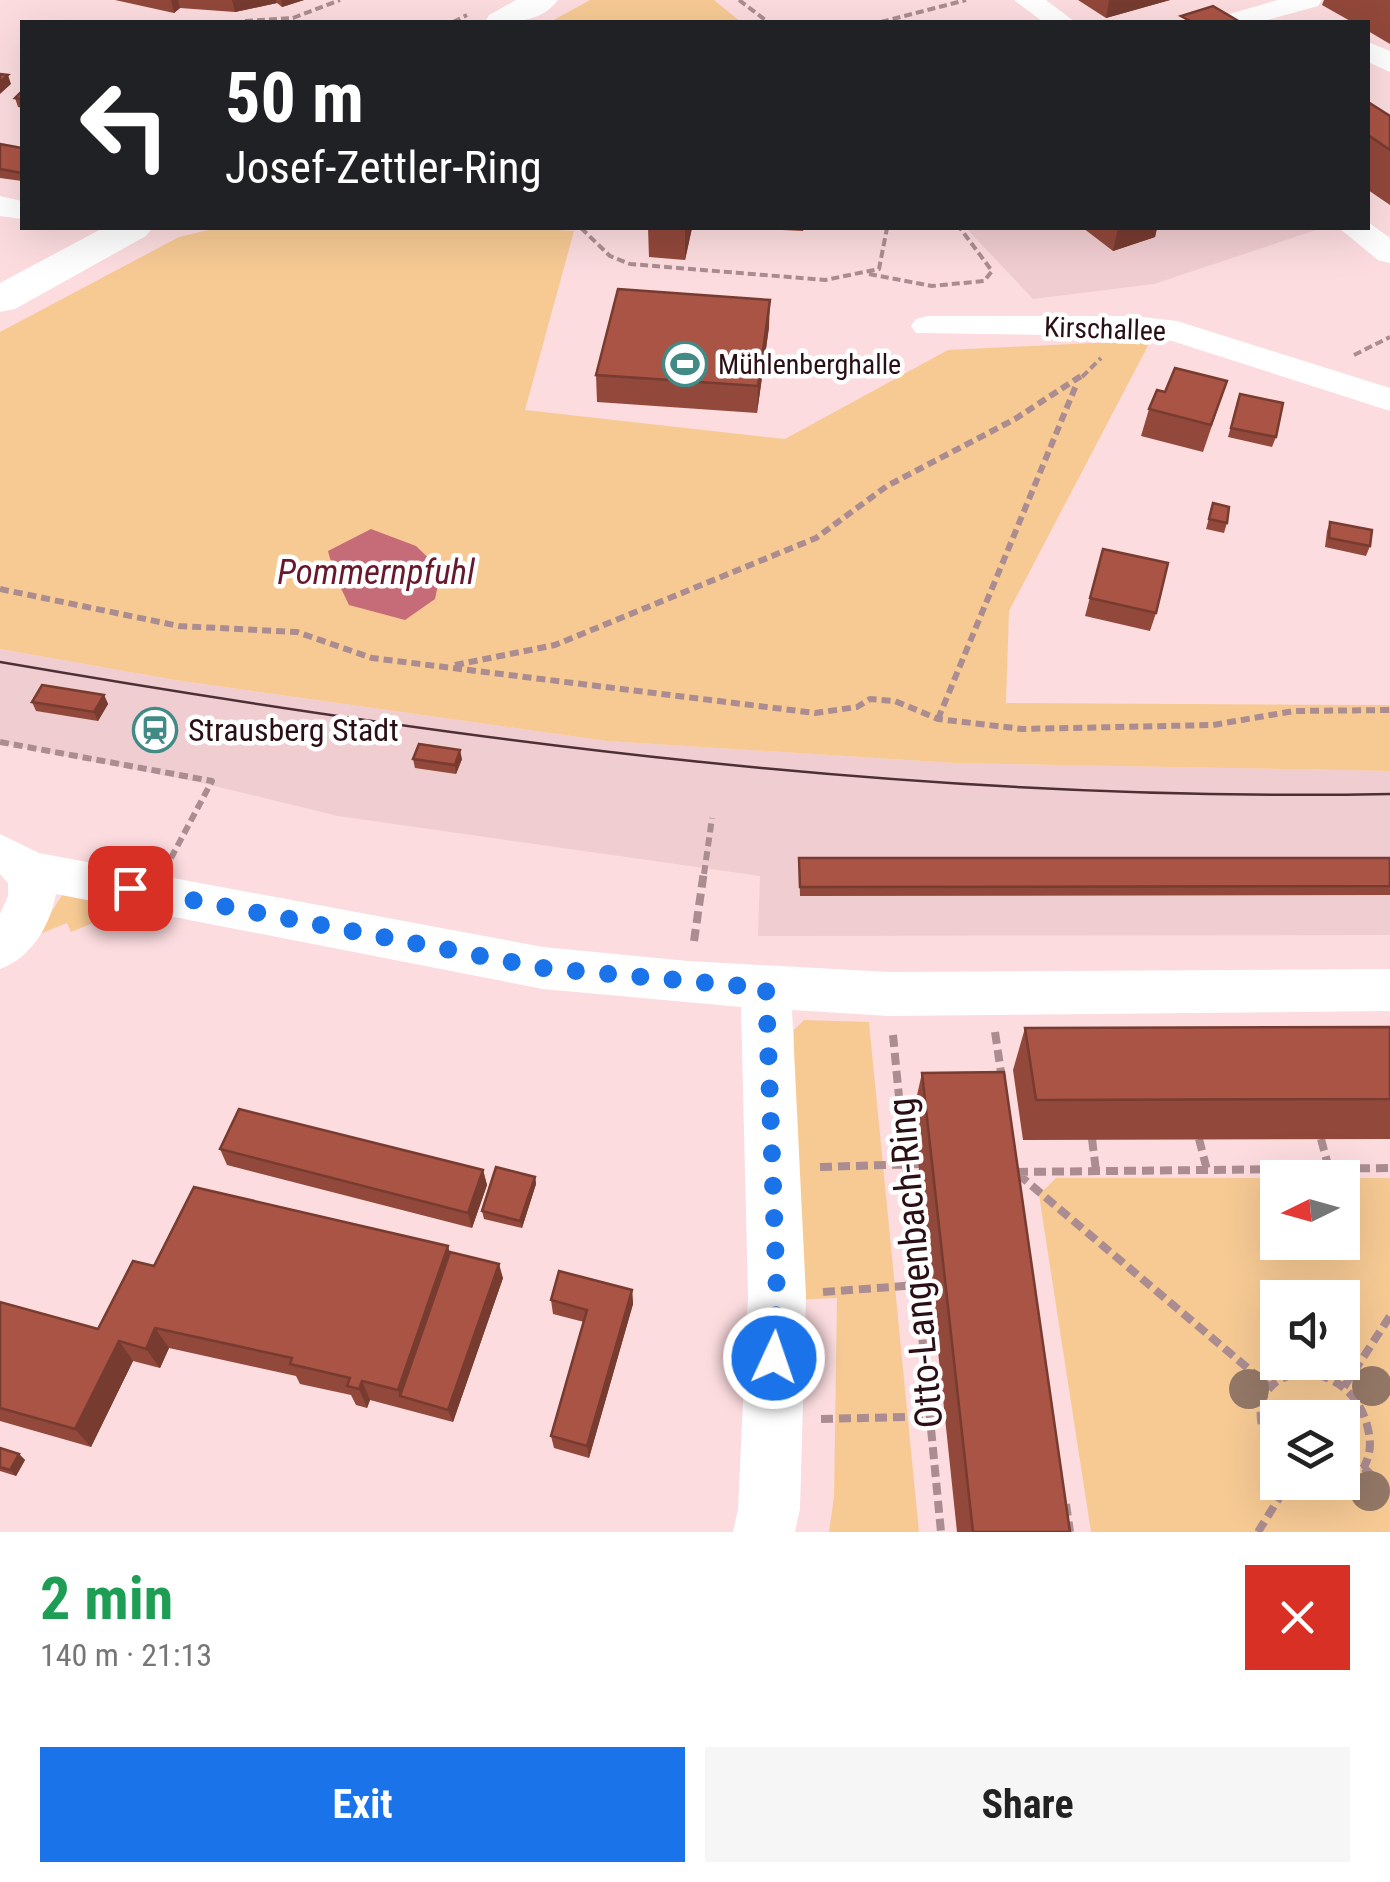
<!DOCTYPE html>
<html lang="en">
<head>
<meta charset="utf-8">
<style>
  body { margin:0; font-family:"Roboto Condensed",sans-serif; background:#f6f6f6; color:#222; height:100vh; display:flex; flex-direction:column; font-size:38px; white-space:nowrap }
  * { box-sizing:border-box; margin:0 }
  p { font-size:32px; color:#767676 }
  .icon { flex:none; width:55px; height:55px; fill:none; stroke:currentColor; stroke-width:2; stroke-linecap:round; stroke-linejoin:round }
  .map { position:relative; height:1532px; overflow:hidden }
  .details { display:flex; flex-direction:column; background:#fff; flex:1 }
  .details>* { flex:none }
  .banner { position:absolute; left:20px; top:20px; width:1350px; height:210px; border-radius:0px; box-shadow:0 10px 40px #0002; background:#202124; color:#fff; overflow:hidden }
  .needle { width:65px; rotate:265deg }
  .controls { position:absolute; left:1260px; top:1160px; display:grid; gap:20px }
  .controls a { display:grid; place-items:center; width:100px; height:100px; border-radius:0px; background:#fff; box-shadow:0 10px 40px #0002; font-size:50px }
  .pin { position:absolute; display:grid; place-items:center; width:85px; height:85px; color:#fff; margin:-42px; border-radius:20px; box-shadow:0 5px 15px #0006 }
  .me { position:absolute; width:110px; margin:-55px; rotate:3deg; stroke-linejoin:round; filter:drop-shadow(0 0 8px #0008) }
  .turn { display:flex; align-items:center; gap:35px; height:210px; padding:0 40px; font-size:45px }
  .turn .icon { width:130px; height:130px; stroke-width:2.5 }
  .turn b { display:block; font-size:70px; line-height:85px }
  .round { display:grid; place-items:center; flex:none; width:105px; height:105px; border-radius:0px; background:#f6f6f6 }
  .headline { display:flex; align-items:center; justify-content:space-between; height:170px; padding:0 40px }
  h1 { font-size:60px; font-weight:700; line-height:75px; color:#1e9e55 }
  .button { display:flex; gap:20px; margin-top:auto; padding:20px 40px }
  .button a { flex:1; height:115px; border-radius:0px; background:#1a73e8; color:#fff; font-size:40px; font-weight:700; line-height:115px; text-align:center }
  .button a+a { background:#f6f6f6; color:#222 }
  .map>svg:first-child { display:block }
  .built { fill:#f0cdd0 }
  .green { fill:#f7ca94; fill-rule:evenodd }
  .water { fill:#c66b78 }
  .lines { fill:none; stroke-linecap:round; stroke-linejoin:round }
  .path-far2 { stroke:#ab8d91; stroke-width:4; stroke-dasharray:8 4; stroke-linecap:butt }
  .path-far1 { stroke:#ab8d91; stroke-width:6; stroke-dasharray:9 5; stroke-linecap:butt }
  .path { stroke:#ab8d91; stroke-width:8; stroke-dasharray:12 6; stroke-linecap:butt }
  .minor { fill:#fff; fill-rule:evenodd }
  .major { fill:#fff; fill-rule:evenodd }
  .tram { stroke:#4c3035; stroke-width:2.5 }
  .tree { fill:#947867 }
  .wall { fill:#92483b }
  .shaded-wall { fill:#773b30 }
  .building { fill:#aa5445; stroke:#773b30; stroke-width:2.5 }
  .route { stroke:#1a73e8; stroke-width:18; stroke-dasharray:0 32.4 }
  .labels { text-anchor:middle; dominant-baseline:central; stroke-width:9; stroke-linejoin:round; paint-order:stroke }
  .far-street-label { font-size:28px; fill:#2a0f14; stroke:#fff }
  .far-poi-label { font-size:28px; fill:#2a0f14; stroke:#fff; text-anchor:start }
  .poi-label { font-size:32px; fill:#2a0f14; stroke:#fff; text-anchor:start }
  .water-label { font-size:35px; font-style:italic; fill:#6a162b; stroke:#fff }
  .near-street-label { font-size:38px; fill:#2a0f14; stroke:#fff }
</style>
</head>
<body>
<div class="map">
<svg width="1390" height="1532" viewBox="0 0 1390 1532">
  <rect width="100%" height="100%" fill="#fcdcdf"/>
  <!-- built -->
  <path class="built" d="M966 228H1322L1154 284 1033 299Z
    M0 649 175 680 607 741 954 763 1390 771V935L758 936 760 876 338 816 202 783 0 743Z"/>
  <!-- green -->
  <path class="green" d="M590 0H714L741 22H550Z
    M217 228H525L574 231 525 410 785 439 948 350 1151 340 1009 611 1006 703 1390 705V771L954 763 607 741 175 680 0 649V332L179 237Z
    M64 892 109 901 103 919 71 932 67 923 37 935Z
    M804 1020 869 1022 919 1532H829L834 1497 837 1298 790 1300 794 1030Z
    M1056 1178H1277L1278 1242H1342L1343 1178H1390V1532H1091L1039 1195ZM1278 1298H1342V1362H1278ZM1278 1418H1342V1482H1278Z"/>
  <!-- water -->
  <path class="water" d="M371 529 416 546 441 570 435 599 405 620 349 605 335 576 328 551Z"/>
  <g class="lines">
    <!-- path-far2 -->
    <path class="path-far2" d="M739 0 768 22
      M245 21 293 18 340 0
      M453 22 467 15
      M881 22 966 0
      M581 228 610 256 630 264 825 280 879 269 887 228
      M869 274 932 286 984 281 992 271 960 228
      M1354 355 1390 337
      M1082 377 1101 358"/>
    <!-- path-far1 -->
    <path class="path-far1" d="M0 589 179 626 297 632 372 658 815 713 857 707 870 699 895 701 938 719 1022 729 1213 725 1294 711 1390 710
      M455 665 555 645 816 538 887 486 1015 419 1084 374
      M938 719 1077 383
      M0 742 212 781 171 858
      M704 874 712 818"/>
    <!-- path -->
    <path class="path" d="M694 941 704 871
      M995 1032 1002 1079
      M893 1035 941 1532
      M1092 1139 1096 1171
      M1199 1139 1207 1170
      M1321 1139 1329 1169
      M820 1167 919 1164
      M1016 1172 1390 1168
      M1018 1174 1269 1386
      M823 1292 932 1284
      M1344 1387 1390 1316
      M821 1419 945 1416
      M1278 1456C1272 1445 1262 1432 1261 1420 1254 1358 1352 1355 1368 1429 1371 1443 1371 1453 1364 1467L1342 1481
      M1364 1468 1390 1492
      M1321 1482H1337
      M1066 1504 1070 1532
      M1258 1532 1289 1482"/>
    <!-- minor -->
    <path class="minor" d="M1014 0H1046L1075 22H1043Z
      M1278 0H1322L1318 6 1260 22H1218L1222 16Z
      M1368 42 1390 51V72L1368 62Z
      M0 196 22 201V219L0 216Z
      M1368 222 1390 238V263L1378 260 1339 228H1368Z
      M928 316H1134L1177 321 1390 388V411L1172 341 1134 336 916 333 911 326 916 319Z
      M0 834 39 853 543 947 688 961 889 972 1390 969V1011L889 1016 792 1010 806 1296 800 1509 795 1532H733L738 1509 748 1296 741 1007 543 989 56 894C50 926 31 958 0 969V914L8 896V883L0 874Z"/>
    <!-- major -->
    <path class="major" d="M516 0H558C540 24 511 22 485 22L489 15Z
      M103 228H152L146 236 15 309 0 312V283Z"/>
    <!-- tram -->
    <path class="tram" d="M0 662C459 741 923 803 1390 794"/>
  </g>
  <!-- trees -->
  <g class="tree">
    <circle cx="1372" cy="1386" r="20"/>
    <circle cx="1249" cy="1389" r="20"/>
    <circle cx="1370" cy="1491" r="20"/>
  </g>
  <!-- wall -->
  <path class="wall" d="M115 0H304L282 7 277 3 235 12 180 8 174 13Z
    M1078 0H1170L1106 18Z
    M1324 0H1390V44L1368 31V22H1352L1322 5Z
    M15 98 22 99V108L18 107Z
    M1368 102 1390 116V205L1368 190Z
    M0 144 22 148V181L0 178Z
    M648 228H692L685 260 649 257Z
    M745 228H804L803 231Z
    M1083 228H1157L1155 237 1113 251Z
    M769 327 757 413 597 402 596 375Z
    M1165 392 1218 408 1203 452 1141 436 1149 409Z
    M1240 394 1276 437 1272 447 1228 437Z
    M1213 503 1227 523 1224 533 1206 529Z
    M1330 522 1370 546 1366 556 1325 547 1327 531Z
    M1103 549 1156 613 1150 631 1085 616Z
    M104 695 108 704 98 721 36 711 32 702Z
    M413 759H462L456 774 415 768Z
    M799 858H1390V895L800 896Z
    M1390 1027V1139L1023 1140 1013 1070 1025 1028Z
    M922 1073 1070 1532H957L913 1113Z
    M220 1149 483 1170 487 1185 472 1228 227 1165Z
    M535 1177 536 1184 522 1228 484 1219 482 1211Z
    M450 1252 503 1278 453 1422 370 1400 367 1408 356 1405 351 1395 300 1384 296 1376 169 1348 160 1368 133 1361 91 1447 0 1421V1302L98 1329 154 1266Z
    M632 1290 633 1304 589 1458 554 1448 551 1436 584 1322 553 1314 551 1300Z
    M0 1448 19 1454 25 1460 16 1476 0 1471Z"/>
  <!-- shaded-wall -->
  <path class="shaded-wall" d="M171 0H178L180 8 174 13Z
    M232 0H276L277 3 235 12Z
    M281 0H304L282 7Z
    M1109 0H1170L1106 18Z
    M8 75 11 84 0 94V82Z
    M685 228H692L685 260Z
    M1118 228H1157L1155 237 1113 251Z
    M770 300 769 327 757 413 758 386Z
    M104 695 108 704 98 721 94 712Z
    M460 750 462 759 456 774 455 765Z
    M483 1170 487 1185 472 1228 468 1213Z
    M535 1177 536 1184 522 1228 520 1221Z
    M448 1246 454 1267 400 1396 398 1390Z
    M499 1264 503 1278 453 1422 448 1410Z
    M632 1290 633 1304 589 1458 587 1446Z
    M155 1328 169 1348 160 1368 146 1349Z
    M119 1341 133 1361 91 1447 75 1429Z
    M362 1381 370 1400 367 1408 359 1389Z
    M19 1454 25 1460 16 1476 10 1470Z"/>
  <!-- building -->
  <path class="building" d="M1213 6 1240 22H1192L1181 16Z
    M0 74 8 75 0 82Z
    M22 91V99L15 98Z
    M1368 102 1390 116V150L1368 135Z
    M0 144 22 148V173L0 169Z
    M618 289 770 300 758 386 596 375Z
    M1175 368 1227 381 1211 425 1149 409 1157 390 1165 392Z
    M1240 394 1283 403 1276 437 1231 428Z
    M1213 503 1229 507 1227 523 1209 519Z
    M1330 522 1372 530 1370 546 1329 538Z
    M1103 549 1168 563 1156 613 1090 598Z
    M42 685 104 695 94 712 32 702Z
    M419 744 460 750 455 765 413 759Z
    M799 858H1390V886L800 887Z
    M1390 1027V1099L1036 1100 1025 1028Z
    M1004 1072 1070 1532H973L922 1073Z
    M239 1109 483 1170 468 1213 220 1149Z
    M496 1167 535 1177 520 1221 482 1211Z
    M194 1187 448 1246 398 1390 362 1381 359 1389 347 1386 350 1378 290 1364 292 1358 155 1328 146 1349 119 1341 75 1429 0 1408V1302L98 1329 133 1261 154 1266Z
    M450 1252 499 1264 448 1410 400 1396Z
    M559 1271 632 1290 587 1446 551 1436 587 1310 551 1300Z
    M0 1448 19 1454 10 1470 0 1467Z"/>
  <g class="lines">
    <!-- route -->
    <path class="route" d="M130 888 543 968 766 988 777 1296 774 1358"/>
  </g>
  <!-- icons -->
  <defs>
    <symbol id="stadium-ring" viewBox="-11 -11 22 22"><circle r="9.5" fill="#fff" stroke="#428a86" stroke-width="1.5"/><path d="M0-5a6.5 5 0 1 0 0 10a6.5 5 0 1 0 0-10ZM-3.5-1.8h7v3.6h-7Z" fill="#428a86"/></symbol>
    <symbol id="station-ring" viewBox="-11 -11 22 22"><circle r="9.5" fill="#fff" stroke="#428a86" stroke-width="1.5"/><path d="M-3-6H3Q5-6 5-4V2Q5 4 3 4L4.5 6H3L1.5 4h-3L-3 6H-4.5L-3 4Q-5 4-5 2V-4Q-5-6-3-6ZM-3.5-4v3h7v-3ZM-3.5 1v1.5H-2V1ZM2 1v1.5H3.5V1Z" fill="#428a86"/></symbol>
  </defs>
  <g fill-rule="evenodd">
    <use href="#stadium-ring" x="660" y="339" width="50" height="50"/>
    <use href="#station-ring" x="130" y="705" width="50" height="50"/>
  </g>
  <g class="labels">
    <!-- far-street labels -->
    <g class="far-street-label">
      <text transform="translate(1105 329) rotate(2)">Kirschallee</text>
    </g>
    <!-- far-poi labels -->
    <g class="far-poi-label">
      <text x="718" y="364">Mühlenberghalle</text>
    </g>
    <!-- poi labels -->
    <g class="poi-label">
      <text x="188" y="730">Strausberg Stadt</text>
    </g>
    <!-- water labels -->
    <g class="water-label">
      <text x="376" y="572">Pommernpfuhl</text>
    </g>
    <!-- near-street labels -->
    <g class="near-street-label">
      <text transform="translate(915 1263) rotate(-95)">Otto-Langenbach-Ring</text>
    </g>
  </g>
</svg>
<div class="controls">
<a><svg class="needle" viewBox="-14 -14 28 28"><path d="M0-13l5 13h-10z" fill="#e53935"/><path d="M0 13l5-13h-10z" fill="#767676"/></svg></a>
<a><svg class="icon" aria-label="sound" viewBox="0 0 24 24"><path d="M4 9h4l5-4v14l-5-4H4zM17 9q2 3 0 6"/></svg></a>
<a><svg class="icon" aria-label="layers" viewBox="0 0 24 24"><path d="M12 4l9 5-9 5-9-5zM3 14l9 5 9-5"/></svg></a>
</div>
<div class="pin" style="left:130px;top:888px;background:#d93025"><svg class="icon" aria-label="arrive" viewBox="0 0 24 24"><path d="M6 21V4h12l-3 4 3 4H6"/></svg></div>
<svg class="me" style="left:774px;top:1358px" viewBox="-20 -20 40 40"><circle r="17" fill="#1a73e8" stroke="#fff" stroke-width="3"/><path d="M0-11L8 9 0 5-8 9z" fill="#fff"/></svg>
<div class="banner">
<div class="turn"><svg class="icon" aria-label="left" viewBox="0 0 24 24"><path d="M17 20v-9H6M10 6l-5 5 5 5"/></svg><div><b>50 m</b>Josef-Zettler-Ring</div></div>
</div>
</div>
<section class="details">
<div class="headline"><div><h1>2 min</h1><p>140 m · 21:13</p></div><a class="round" style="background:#d93025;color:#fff"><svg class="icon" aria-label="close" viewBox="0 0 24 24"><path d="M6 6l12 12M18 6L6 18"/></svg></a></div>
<div class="button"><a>Exit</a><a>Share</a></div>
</section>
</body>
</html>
